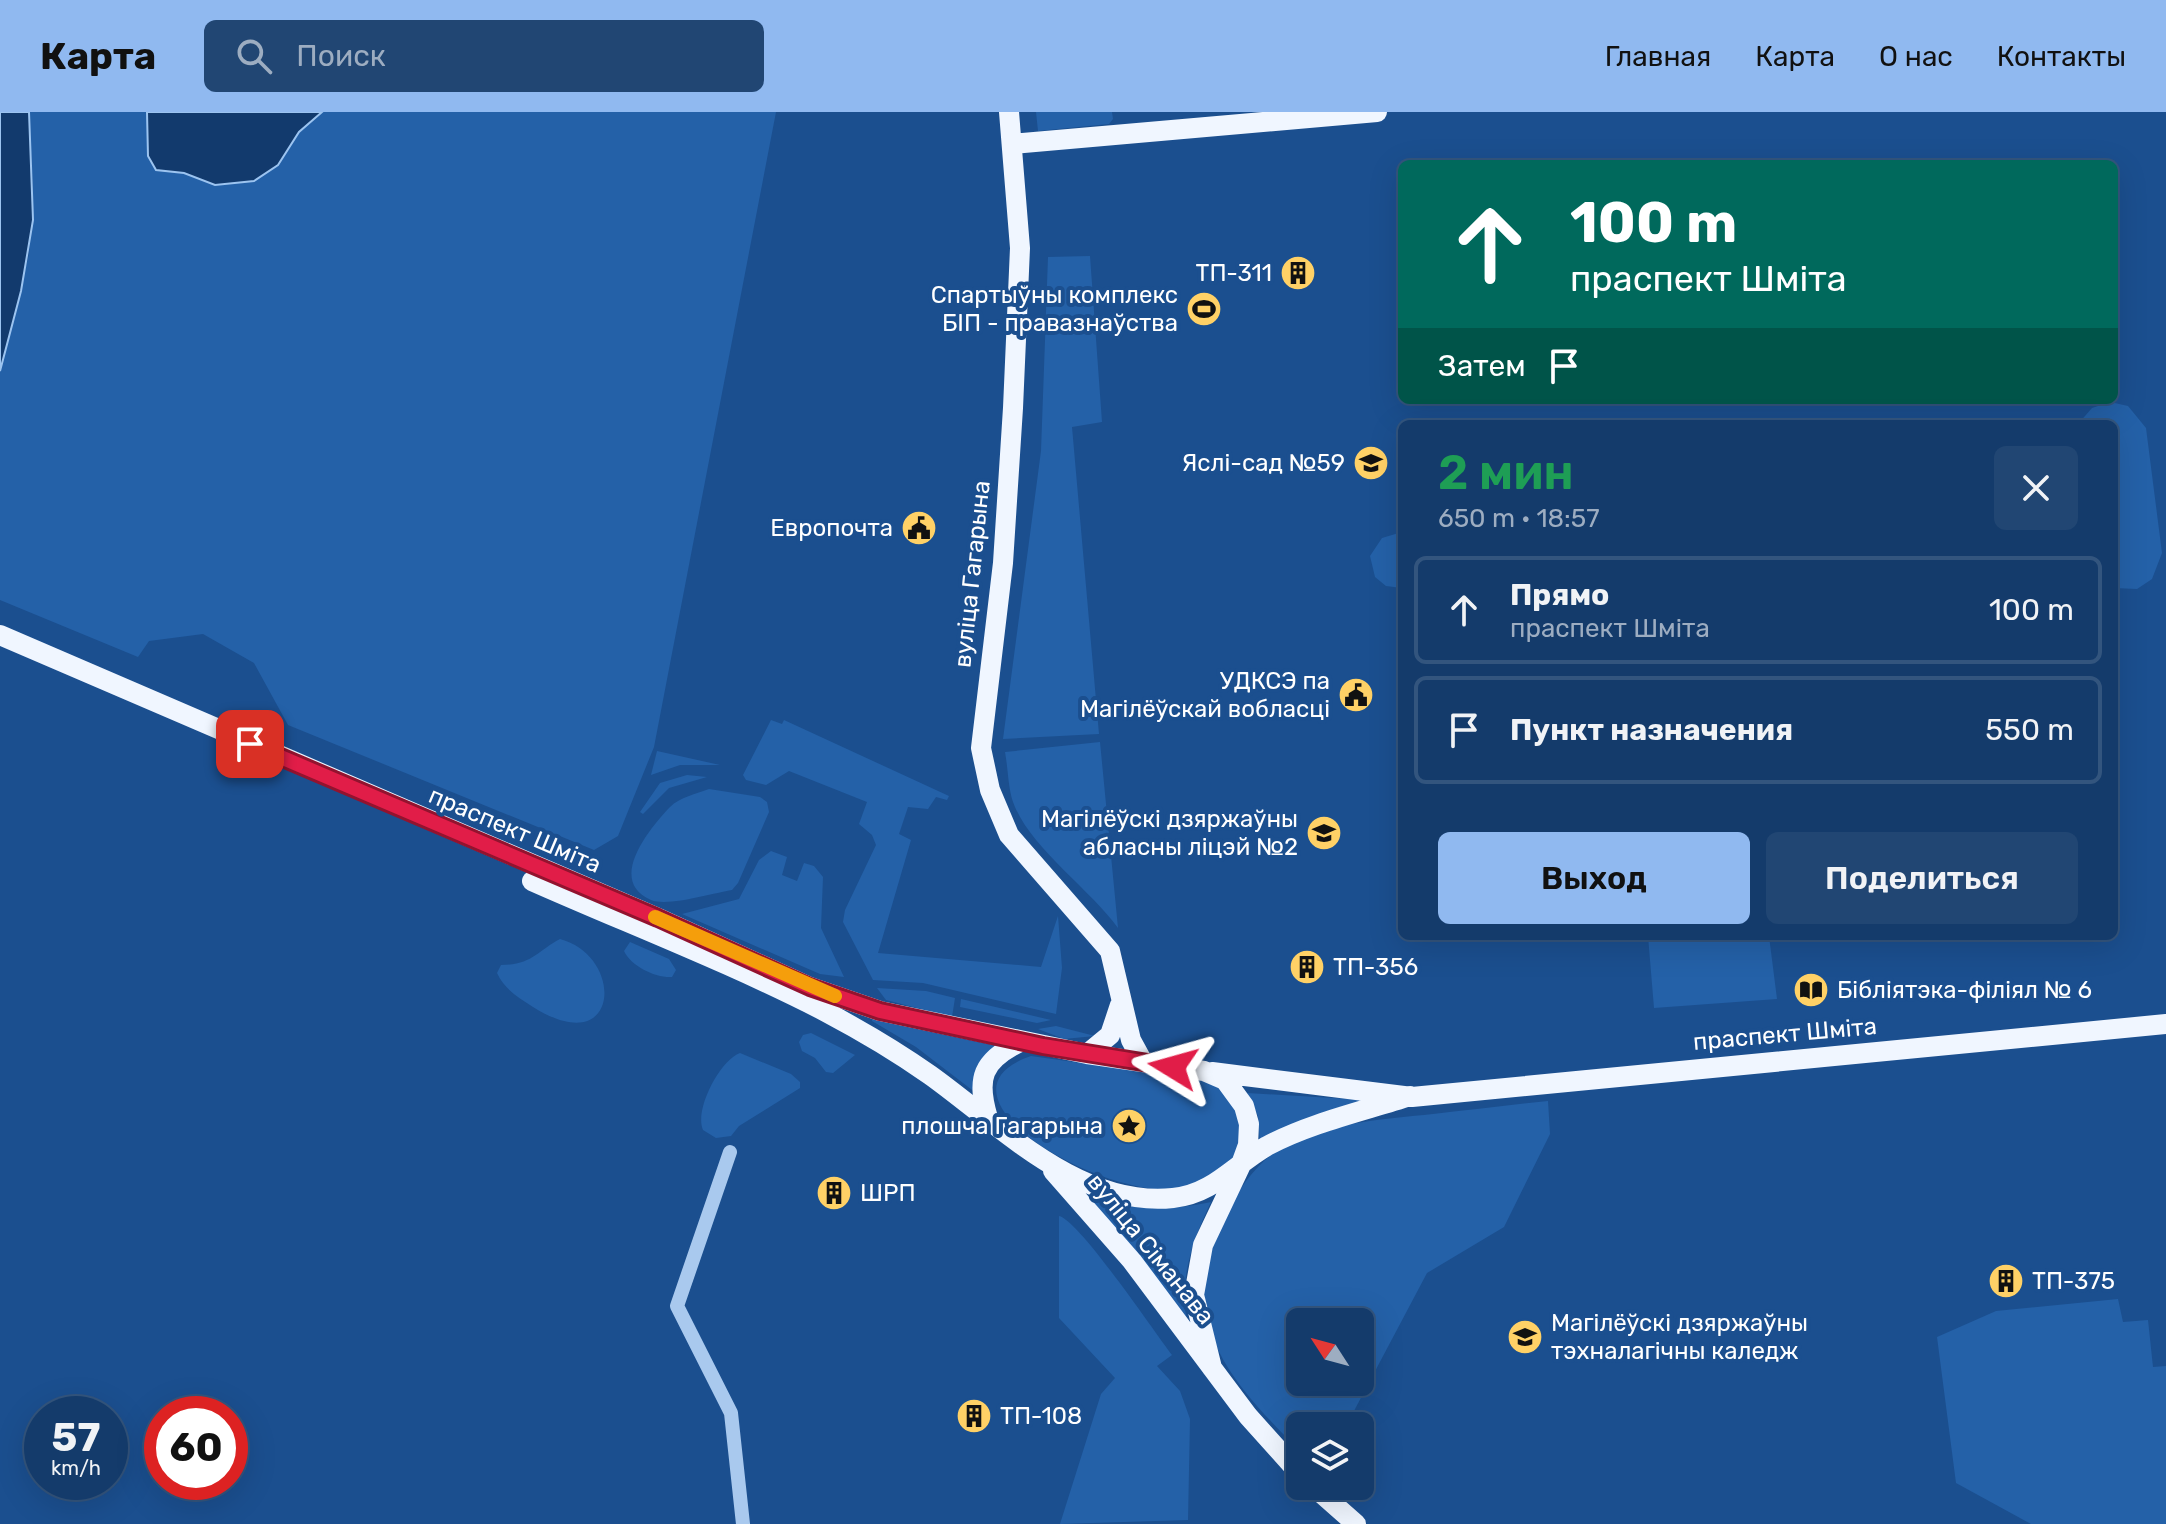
<!DOCTYPE html>
<html lang="ru">
<head>
<meta charset="utf-8">
<style>
  body { margin:0; font-family:Rubik,sans-serif; background:#214673; color:#f1f3f6; height:100vh; display:flex; flex-direction:column; font-size:30px; white-space:nowrap }
  * { box-sizing:border-box; margin:0 }
  p { font-size:26px; color:#9dadc1 }
  .icon { flex:none; width:44px; height:44px; fill:none; stroke:currentColor; stroke-width:2; stroke-linecap:round; stroke-linejoin:round }
  .map { position:relative; flex:1; overflow:hidden }
  .panel { position:absolute; left:1398px; top:308px; width:720px; height:520px; display:flex; flex-direction:column; background:#143b6b; border-radius:12px; box-shadow:0 8px 32px #0002,0 0 0 2px #33557e }
  .panel>* { flex:none }
  .top-card { position:absolute; left:1398px; top:48px; width:720px; height:244px; border-radius:12px; box-shadow:0 8px 32px #0002,0 0 0 2px #33557e; background:#00695c; color:#fff; overflow:hidden }
  .needle { width:52px; rotate:306deg }
  .tools { position:absolute; left:1286px; top:1196px; display:grid; gap:16px }
  .tools a { display:grid; place-items:center; width:88px; height:88px; border-radius:12px; background:#143b6b; box-shadow:0 8px 32px #0002,0 0 0 2px #33557e; font-size:40px }
  .speed { position:absolute; left:24px; top:1284px; display:flex; gap:16px; font-size:40px; font-weight:700; text-align:center }
  .speed>* { display:grid; place-content:center; width:104px; height:104px; border-radius:50%; background:#143b6b; box-shadow:0 8px 32px #0002,0 0 0 2px #33557e; line-height:1 }
  .speed small { font-size:20px; font-weight:400 }
  .speed .limit { border:12px solid #d22; background:#fff; color:#111 }
  .pin { position:absolute; display:grid; place-items:center; width:68px; height:68px; color:#fff; margin:-34px; border-radius:16px; box-shadow:0 4px 12px #0006 }
  .me { position:absolute; width:88px; margin:-44px; rotate:278deg; stroke-linejoin:round; filter:drop-shadow(0 0 6px #0008) }
  .turn { display:flex; align-items:center; gap:28px; height:168px; padding:0 40px; font-size:36px }
  .turn .icon { width:104px; height:104px; stroke-width:2.5 }
  .turn b { display:block; font-size:56px; line-height:68px }
  .then { display:flex; align-items:center; height:76px; padding:0 40px; background:#0003; gap:16px; font-size:30px }
  .round { display:grid; place-items:center; flex:none; width:84px; height:84px; border-radius:12px; background:#214673 }
  .overview { display:flex; align-items:center; justify-content:space-between; height:136px; padding:0 40px }
  h1 { font-size:48px; font-weight:600; line-height:60px; color:#1e9e55 }
  .cta { display:flex; gap:16px; margin-top:auto; padding:16px 40px }
  .cta a { flex:1; height:92px; border-radius:12px; background:#90b9f0; color:#111; font-size:32px; font-weight:600; line-height:92px; text-align:center }
  .cta a+a { background:#214673; color:#f1f3f6 }
  ul { padding:0; list-style:none }
  li { display:flex; align-items:center; gap:24px; height:108px; margin:0 16px 12px; padding:0 24px; border:4px solid #33557e; border-radius:12px }
  li div { flex:1 }
  li b { display:block; font-size:30px }
  li em { font-style:normal }
  header { display:flex; align-items:center; gap:48px; box-sizing:border-box; height:112px; padding:0 40px; background:#90b9f0; color:#111 }
  header strong { font-size:38px }
  nav { display:flex; gap:44px; margin-inline-start:auto; font-size:28px }
  .search { width:560px; height:72px; background:#214673; display:flex; align-items:center; gap:20px; box-sizing:border-box; padding:0 28px; border-radius:12px; color:#9dadc1; font-size:30px }
  .map>svg:first-child { display:block }
  .green { fill:#2461a8; fill-rule:evenodd }
  .water { fill:#123a6d; stroke:#9cc4f0; stroke-width:2 }
  .lines { fill:none; stroke-linecap:round; stroke-linejoin:round }
  .minor { stroke:#a9c9ee; stroke-width:14 }
  .major { stroke:#f0f6ff; stroke-width:20 }
  .route-casing { stroke:#92132f; stroke-width:20 }
  .route { stroke:#e11d48; stroke-width:14 }
  .slow { stroke:#f59e0b; stroke-width:14 }
  .labels { text-anchor:middle; dominant-baseline:central; stroke-width:8; stroke-linejoin:round; paint-order:stroke }
  .poi-label { font-size:24px; fill:#fff; stroke:#1b4f8f; text-anchor:end }
  .street-label { font-size:24px; fill:#fff; stroke:#1b4f8f }
</style>
</head>
<body>
<header>
<strong>Карта</strong>
<div class="search"><svg class="icon" aria-label="search" viewBox="0 0 24 24"><circle cx="10" cy="10" r="6"/><path d="M15 15l6 6"/></svg>Поиск</div>
<nav><a>Главная</a><a>Карта</a><a>О нас</a><a>Контакты</a></nav>
</header>
<div class="map">
<svg width="2166" height="1412" viewBox="0 0 2166 1412">
  <rect width="100%" height="100%" fill="#1b4f8f"/>
  <!-- green -->
  <path class="green" d="M29 0H776L654 635 618 724 594 738 288 613 254 551 203 522 149 529 138 545 0 488V259L29 142 33 79Z
    M1036 0H1112L1113 7 1109 12 1038 19Z
    M1090 144 1102 310 1072 315 1099 622 1003 627 1041 339 1048 145Z
    M2110 290 2128 294 2146 316 2162 441 2152 467 2137 477 2114 476V312H2078L2092 296Z
    M1402 420V476L1386 474 1375 465 1370 444 1382 426Z
    M771 608 782 612 784 608 949 684 947 688 936 685 928 697 908 695 899 722 911 728 878 841 1041 855 1058 804 1062 856 1056 902 923 871 873 868 843 810 845 798 876 733 872 723 859 712 867 690 789 659 766 673 746 668 743 663Z
    M1100 630 1118 816C1089 776 1029 735 1013 690 1008 675 1008 656 1005 640Z
    M657 639 720 653H680L651 663Z
    M687 663 707 665 669 676 643 702 640 700 660 671Z
    M709 677 760 685 767 690 769 700 738 771 732 778C713 781 668 795 651 788 606 769 650 716 670 695 680 685 696 682 709 677Z
    M771 739 787 745 782 763 797 769 804 751 814 754 823 765 821 816 844 865 820 862 682 802 739 787 759 748Z
    M1648 824H1769L1777 887 1654 896Z
    M560 827C625 844 621 950 533 895 518 885 505 878 497 861L501 853C532 853 537 839 560 827Z
    M630 830 669 847 676 858 672 865C655 866 631 854 624 839Z
    M877 876 926 879 955 886 952 905 886 888Z
    M961 887 1051 908 1037 911 960 895Z
    M872 903 997 934 976 981 916 935 872 909Z
    M1056 914 1095 924 1064 927 1038 917Z
    M811 921 855 943 833 961 826 960 815 946 802 939 799 930 803 923Z
    M740 941 791 962 800 970V976L739 1014 731 1024 716 1026 703 1018C694 998 720 948 740 941Z
    M1031 944 1216 970 1241 1007 1238 1045C1228 1053 1217 1066 1205 1072 1130 1107 912 985 1031 944Z
    M1247 981 1383 989 1260 1032 1258 1004Z
    M1548 989 1550 1022 1504 1115 1427 1161 1346 1314H1300V1339C1228 1267 1171 1204 1226 1102 1241 1073 1260 1046 1290 1031 1335 1010 1385 1007 1433 1002 1471 998 1509 993 1548 989ZM1300 1210H1360V1270H1300Z
    M1077 1081C1129 1097 1158 1101 1211 1090 1191 1132 1177 1172 1189 1218Z
    M1059 1104C1079 1108 1155 1221 1172 1243L1157 1254 1180 1279 1190 1307 1188 1408 1060 1412 1101 1282 1115 1266 1059 1206Z
    M2118 1187 2123 1210 2148 1208 2153 1255 2166 1254V1412H2031L1956 1371 1937 1225 1996 1199Z"/>
  <!-- water -->
  <path class="water" d="M0 0H29L33 108 21 179 0 259Z
    M147 0H322L299 20 278 53 254 69 215 73 184 61 156 58 148 44Z"/>
  <g class="lines">
    <!-- minor -->
    <path class="minor" d="M730 1040 677 1194 731 1301 743 1412"/>
    <!-- major -->
    <path class="major" d="M1009 0 1020 136 1013 296 1003 451 981 636 990 678 1009 723 1110 839 1131 928 1143 950
      M1012 32 1377 0
      M0 523 658 806 810 875 880 899 1087 942 1204 959 1225 968 1244 994 1249 1012 1248 1033 1240 1055 1203 1133 1194 1183 1212 1256
      M532 769C629 812 731 851 826 900 862 919 896 939 930 963 1000 1013 1079 1096 1173 1086 1213 1082 1234 1053 1267 1034 1310 1011 1364 999 1410 984
      M1087 942 1110 923 1120 893
      M1212 960 1412 985 2166 912
      M988 1006C976 966 982 949 1020 930
      M1053 1059 1132 1149 1248 1304 1300 1362
      M1313 1374 1356 1412"/>
  </g>
  <g class="lines">
    <defs>
      <path id="route" d="M250 632 658 806 810 875 880 899 1043 934 1173 955"/>
    </defs>
    <!-- route casing -->
    <use href="#route" class="route-casing"/>
    <!-- route -->
    <use href="#route" class="route"/>
    <!-- slow -->
    <path class="slow" d="M655 805 835 884"/>
  </g>
  <!-- icons -->
  <defs>
    <symbol id="building-disc" viewBox="-11 -11 22 22"><circle r="9.5" fill="#ffd166" stroke="#1b4f8f"/><path d="M-4-6H4V6H1V3H-1V6H-4ZM-2.5-4.3h1.7v1.8h-1.7ZM.8-4.3h1.7v1.8H.8ZM-2.5-1h1.7V.8h-1.7ZM.8-1h1.7V.8H.8Z" fill="#111"/></symbol>
    <symbol id="stadium-disc" viewBox="-11 -11 22 22"><circle r="9.5" fill="#ffd166" stroke="#1b4f8f"/><path d="M0-5a6.5 5 0 1 0 0 10a6.5 5 0 1 0 0-10ZM-3.5-1.8h7v3.6h-7Z" fill="#111"/></symbol>
    <symbol id="school-disc" viewBox="-11 -11 22 22"><circle r="9.5" fill="#ffd166" stroke="#1b4f8f"/><path d="M0-5L7-2L0 1L-7-2ZM-4 1L0 2.5L4 1V4Q0 6-4 4Z" fill="#111"/></symbol>
    <symbol id="civic-disc" viewBox="-11 -11 22 22"><circle r="9.5" fill="#ffd166" stroke="#1b4f8f"/><path d="M-.6-6.5H3V-4.5H.6V-3L4-1V1h2V6H-6V1h2V-1L-.6-3ZM-1.2 2.5V6h2.4V2.5Z" fill="#111"/></symbol>
    <symbol id="library-disc" viewBox="-11 -11 22 22"><circle r="9.5" fill="#ffd166" stroke="#1b4f8f"/><path d="M-6-4Q-3-5.5-.7-3.5V5Q-3 3-6 4ZM6-4Q3-5.5 .7-3.5V5Q3 3 6 4Z" fill="#111"/></symbol>
    <symbol id="sight-disc" viewBox="-11 -11 22 22"><circle r="9.5" fill="#ffd166" stroke="#1b4f8f"/><path d="M0-6L1.8-2.2L6-1.7L2.9 1.2L3.7 5.4L0 3.3L-3.7 5.4L-2.9 1.2L-6-1.7L-1.8-2.2Z" fill="#111"/></symbol>
    <symbol id="university-disc" viewBox="-11 -11 22 22"><circle r="9.5" fill="#ffd166" stroke="#1b4f8f"/><path d="M0-5L7-2L0 1L-7-2ZM-4 1L0 2.5L4 1V4Q0 6-4 4Z" fill="#111"/></symbol>
  </defs>
  <g fill-rule="evenodd">
    <use href="#building-disc" x="1278" y="141" width="40" height="40"/>
    <use href="#stadium-disc" x="1184" y="177" width="40" height="40"/>
    <use href="#school-disc" x="1351" y="331" width="40" height="40"/>
    <use href="#civic-disc" x="899" y="396" width="40" height="40"/>
    <use href="#civic-disc" x="1336" y="563" width="40" height="40"/>
    <use href="#school-disc" x="1304" y="701" width="40" height="40"/>
    <use href="#building-disc" x="1287" y="835" width="40" height="40"/>
    <use href="#library-disc" x="1791" y="858" width="40" height="40"/>
    <use href="#sight-disc" x="1109" y="994" width="40" height="40"/>
    <use href="#building-disc" x="814" y="1061" width="40" height="40"/>
    <use href="#building-disc" x="1986" y="1149" width="40" height="40"/>
    <use href="#university-disc" x="1505" y="1205" width="40" height="40"/>
    <use href="#building-disc" x="954" y="1284" width="40" height="40"/>
  </g>
  <g class="labels">
    <!-- poi labels -->
    <g class="poi-label">
      <text x="1272" y="161">ТП-311</text>
      <text x="1178" y="183">Спартыўны комплекс<tspan x="1178" dy="28">БІП - правазнаўства</tspan></text>
      <text x="1345" y="351">Яслі-сад №59</text>
      <text x="893" y="416">Европочта</text>
      <text x="1330" y="569">УДКСЭ па<tspan x="1330" dy="28">Магілёўскай вобласці</tspan></text>
      <text x="1298" y="707">Магілёўскі дзяржаўны<tspan x="1298" dy="28">абласны ліцэй №2</tspan></text>
      <text x="1333" y="855" text-anchor="start">ТП-356</text>
      <text x="1837" y="878" text-anchor="start">Бібліятэка-філіял № 6</text>
      <text x="1103" y="1014">плошча Гагарына</text>
      <text x="860" y="1081" text-anchor="start">ШРП</text>
      <text x="2032" y="1169" text-anchor="start">ТП-375</text>
      <text x="1551" y="1211" text-anchor="start">Магілёўскі дзяржаўны<tspan x="1551" dy="28">тэхналагічны каледж</tspan></text>
      <text x="1000" y="1304" text-anchor="start">ТП-108</text>
    </g>
    <!-- street labels -->
    <g class="street-label">
      <text transform="translate(972 462) rotate(-84)">вуліца Гагарына</text>
      <text transform="translate(515 718) rotate(23)">праспект Шміта</text>
      <text transform="translate(1785 922) rotate(-5)">праспект Шміта</text>
      <text transform="translate(1151 1137) rotate(51)">вуліца Сіманава</text>
    </g>
  </g>
</svg>
<div class="tools">
<a><svg class="needle" viewBox="-14 -14 28 28"><path d="M0-13l5 13h-10z" fill="#e53935"/><path d="M0 13l5-13h-10z" fill="#9dadc1"/></svg></a>
<a><svg class="icon" aria-label="layers" viewBox="0 0 24 24"><path d="M12 4l9 5-9 5-9-5zM3 14l9 5 9-5"/></svg></a>
</div>
<div class="speed"><div>57<small>km/h</small></div><div class="limit">60</div></div>
<div class="pin" style="left:250px;top:632px;background:#d93025"><svg class="icon" aria-label="arrive" viewBox="0 0 24 24"><path d="M6 21V4h12l-3 4 3 4H6"/></svg></div>
<svg class="me" style="left:1173px;top:955px" viewBox="-20 -20 40 40"><path d="M0-17L14 15 0 8-14 15z" fill="#e11d48" stroke="#fff" stroke-width="4"/></svg>
<div class="top-card">
<div class="turn"><svg class="icon" aria-label="ahead" viewBox="0 0 24 24"><path d="M12 20V5M6 11l6-6 6 6"/></svg><div><b>100 m</b>праспект Шміта</div></div>
<div class="then">Затем<svg class="icon" aria-label="arrive" viewBox="0 0 24 24"><path d="M6 21V4h12l-3 4 3 4H6"/></svg></div>
</div>
<section class="panel">
<div class="overview"><div><h1>2 мин</h1><p>650 m · 18:57</p></div><a class="round"><svg class="icon" aria-label="close" viewBox="0 0 24 24"><path d="M6 6l12 12M18 6L6 18"/></svg></a></div>
<ul>
<li><svg class="icon" aria-label="ahead" viewBox="0 0 24 24"><path d="M12 20V5M6 11l6-6 6 6"/></svg><div><b>Прямо</b><p>праспект Шміта</p></div><em>100 m</em></li>
<li><svg class="icon" aria-label="arrive" viewBox="0 0 24 24"><path d="M6 21V4h12l-3 4 3 4H6"/></svg><div><b>Пункт назначения</b></div><em>550 m</em></li>
</ul>
<div class="cta"><a>Выход</a><a>Поделиться</a></div>
</section>
</div>
</body>
</html>
